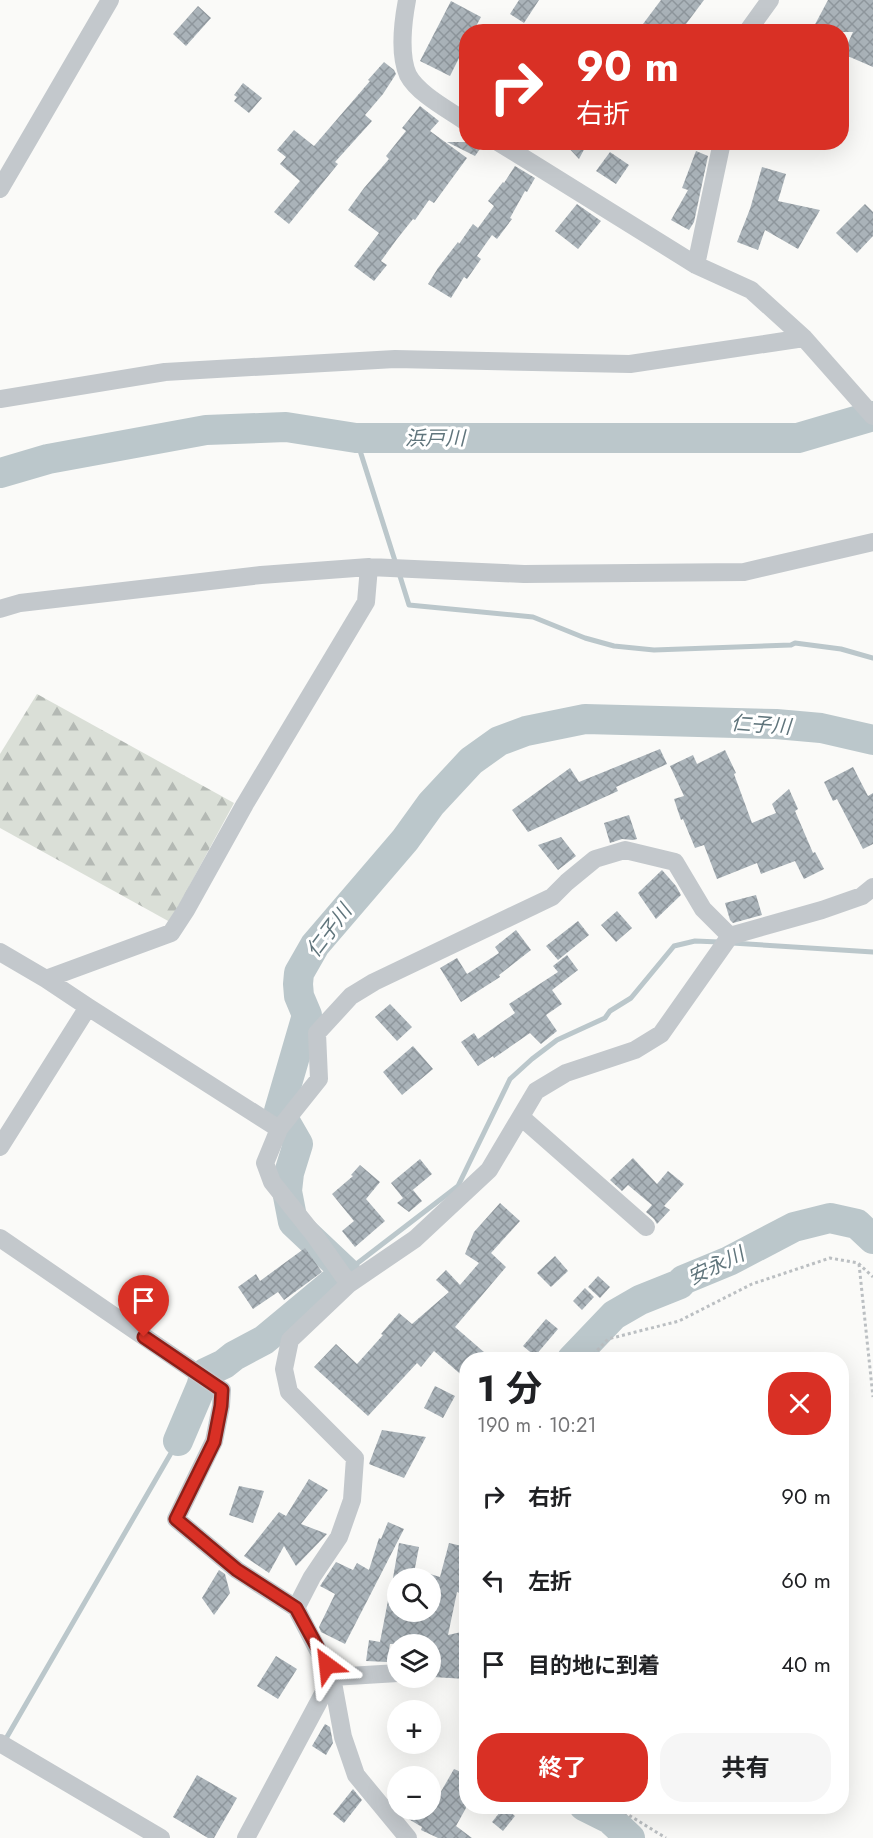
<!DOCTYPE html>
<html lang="ja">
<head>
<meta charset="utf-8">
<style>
  body { margin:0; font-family:Jost,"Noto Sans JP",sans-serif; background:#f6f6f6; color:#202124; height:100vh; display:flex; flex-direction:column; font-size:22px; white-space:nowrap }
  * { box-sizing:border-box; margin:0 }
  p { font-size:20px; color:#757577 }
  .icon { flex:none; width:33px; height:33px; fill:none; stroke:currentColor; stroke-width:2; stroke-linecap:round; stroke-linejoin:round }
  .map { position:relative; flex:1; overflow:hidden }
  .sheet { position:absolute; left:459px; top:1352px; width:390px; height:462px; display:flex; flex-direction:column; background:#fff; border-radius:24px; box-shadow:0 6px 24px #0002 }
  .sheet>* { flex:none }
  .hud { position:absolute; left:459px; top:24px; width:390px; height:126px; border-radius:24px; box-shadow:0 6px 24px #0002; background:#d93025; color:#fff; overflow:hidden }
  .controls { position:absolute; left:387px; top:1568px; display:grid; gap:12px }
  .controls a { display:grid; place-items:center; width:54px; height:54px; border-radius:50%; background:#fff; box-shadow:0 6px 24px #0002; font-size:30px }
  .pin { position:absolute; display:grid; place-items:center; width:51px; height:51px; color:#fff; margin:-62px -26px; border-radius:50% 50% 50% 0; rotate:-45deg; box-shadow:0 0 6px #0007 }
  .pin .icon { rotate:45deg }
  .me { position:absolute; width:66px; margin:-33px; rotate:330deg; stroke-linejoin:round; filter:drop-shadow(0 0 4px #0008) }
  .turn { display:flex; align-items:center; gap:21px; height:126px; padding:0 18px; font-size:27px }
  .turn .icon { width:78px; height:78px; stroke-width:2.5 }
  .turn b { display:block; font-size:42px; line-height:51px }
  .round { display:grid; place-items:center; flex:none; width:63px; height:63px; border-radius:24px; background:#f6f6f6 }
  .headline { display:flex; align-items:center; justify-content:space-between; height:102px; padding:0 18px }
  h1 { font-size:36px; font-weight:700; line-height:45px }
  .action { display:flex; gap:12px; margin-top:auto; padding:12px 18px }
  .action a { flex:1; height:69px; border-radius:24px; background:#d93025; color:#fff; font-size:24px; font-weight:700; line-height:69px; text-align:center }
  .action a+a { background:#f6f6f6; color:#202124 }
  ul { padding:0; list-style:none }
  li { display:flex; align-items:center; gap:18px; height:84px; padding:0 18px }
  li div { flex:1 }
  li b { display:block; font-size:22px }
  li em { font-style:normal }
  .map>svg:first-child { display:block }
  .forest { fill:url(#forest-firs) }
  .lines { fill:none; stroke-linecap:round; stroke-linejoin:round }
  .stream { stroke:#bbc7cb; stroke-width:5 }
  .river { stroke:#bbc7cb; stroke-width:30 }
  .building { fill:url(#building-cross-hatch) }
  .path { stroke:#bbbfc2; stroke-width:3; stroke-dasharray:3 3; stroke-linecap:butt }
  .minor { stroke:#c3c8cc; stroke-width:18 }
  .route-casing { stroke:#8d1f18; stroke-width:15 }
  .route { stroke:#d93025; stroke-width:10 }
  .labels { text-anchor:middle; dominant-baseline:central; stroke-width:6; stroke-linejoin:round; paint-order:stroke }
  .water-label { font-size:20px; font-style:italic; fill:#60757c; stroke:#fff }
</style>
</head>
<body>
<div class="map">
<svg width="873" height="1838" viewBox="0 0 873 1838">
  <defs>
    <pattern id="forest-firs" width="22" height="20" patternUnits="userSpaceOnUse" patternTransform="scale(1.5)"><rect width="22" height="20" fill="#dadfd7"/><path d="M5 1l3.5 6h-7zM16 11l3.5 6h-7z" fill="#b4b9b4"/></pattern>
    <pattern id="building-cross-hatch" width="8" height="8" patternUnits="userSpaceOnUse" patternTransform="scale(1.5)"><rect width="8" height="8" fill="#aab3b9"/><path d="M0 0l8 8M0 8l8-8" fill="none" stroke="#8e969c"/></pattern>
  </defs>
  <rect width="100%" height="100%" fill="#fafaf8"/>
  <!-- forest -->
  <path class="forest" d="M37 694 234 803 170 922 0 828V754Z"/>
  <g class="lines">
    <!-- stream -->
    <path class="stream" d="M356 438 396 564
      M399 573 409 605 533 617 585 638 614 646 654 650 791 645 795 643 841 649 873 658
      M732 943 873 952
      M346 1272 458 1186 510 1079 532 1059 557 1040 605 1018 610 1011 631 998 674 946 695 941 719 942
      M4 1742 178 1441"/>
    <!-- river -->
    <path class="river" d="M0 473 48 459 206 430 286 427 356 438H798L873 416
      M572 1359 614 1315 640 1300 680 1284 683 1280 729 1261 794 1227 830 1218 857 1224 873 1239
      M178 1441 201 1387 205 1373 224 1364 234 1356 264 1340 346 1272 293 1222 287 1191 289 1173 298 1144 279 1111 307 1015 299 996 298 984 299 973 315 945 405 840 431 804 471 761 499 741 526 731 585 719 776 724 821 728 873 740
      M584 1806 610 1819 630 1838"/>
  </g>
  <!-- building -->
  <path class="building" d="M519 0H539L524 23 510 14Z
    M661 0H704L680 32H637Z
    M828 0H873V67L843 54 853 32H811Z
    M451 1 481 17 473 32H466V44L450 76 420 61Z
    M198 6 211 18 186 46 173 34Z
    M384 62 394 70 396 74 383 94 365 115 372 121 335 162 338 164 289 224 274 212 300 181 280 164 286 157 277 150 294 130 314 146 370 81 368 80Z
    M243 83 262 98 249 113 234 101 237 97 234 95Z
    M420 106 439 121 430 131 467 158 434 203 429 200 415 220 413 219 397 239 381 261 387 265 374 281 354 266 379 233 348 210 364 188 389 159 386 156 406 131 402 128Z
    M447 142H485L475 156Z
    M563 142H588L579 159Z
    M696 151 708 156 694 222 689 230 671 220 688 190 682 188Z
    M610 152 629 165 616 184 596 171Z
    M515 166 535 178 527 192 525 191 510 218 512 219 497 239 492 235 477 256 481 259 467 279 464 277 451 298 428 284 438 268 458 242 459 244 473 224 478 228 494 206 488 201 503 182 504 183Z
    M762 167 786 174 778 201 820 210 798 249 765 230 758 250 737 242 750 209Z
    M577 204 601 221 578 249 555 231Z
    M865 204 873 212V236L857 253 836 233Z
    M660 749 667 764 616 787 618 791 528 832 512 810 570 768 579 782Z
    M725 750 736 773 734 774 752 823 776 813 772 804 789 789 798 809 795 811 813 853 815 852 824 869 804 879 795 861 761 874 757 863 717 879 704 845 695 848 683 819 681 820 674 799 684 796 670 766 693 755 697 764Z
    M853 767 868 796 873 793V844L863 849 837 799 833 801 824 782Z
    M629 815 637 839 633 840 622 839 610 843 604 823Z
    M561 837 576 856 558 870 538 845Z
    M662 870 676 886 681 895 656 919 638 893Z
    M756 895 762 915 733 923 730 920 725 903Z
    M617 911 632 928 616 942 601 925Z
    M578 921 589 935 558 960 546 946Z
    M516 930 531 950 499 975 500 977 461 1002 440 968 457 958 467 974 499 953 495 947Z
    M567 955 578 970 552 990 562 1004 546 1015 557 1031 541 1044 530 1033 494 1058 493 1056 478 1066 461 1042 474 1033 478 1039 515 1013 509 1004 558 972 553 966Z
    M390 1004 412 1027 397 1041 375 1017Z
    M413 1046 433 1069 402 1095 383 1072Z
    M633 1158 657 1184 668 1171 684 1184 664 1206 670 1210 657 1224 654 1219 646 1212 652 1205 628 1185 622 1191 610 1180Z
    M420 1159 432 1174 403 1198 391 1183Z
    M360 1165 380 1182 366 1199 385 1221 355 1247 342 1231 354 1221 332 1194 353 1176 351 1175Z
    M413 1190 422 1201 409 1212 397 1203Z
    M500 1203 520 1221 491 1253 506 1267 455 1327 492 1359H466V1379L434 1351 421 1367 417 1363 368 1416 314 1367 336 1344 357 1364 383 1335 381 1334 399 1313 412 1324 449 1292 436 1280 446 1270 460 1285 479 1263 465 1254 474 1232Z
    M305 1248 322 1272 284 1300 278 1292 253 1309 238 1287 256 1274 260 1281Z
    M555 1256 568 1271 551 1287 537 1273Z
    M598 1276 610 1287 600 1298 588 1287Z
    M585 1288 594 1297 582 1310 573 1301Z
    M546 1319 558 1329 535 1356 523 1346Z
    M435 1386 455 1396 443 1418 424 1408Z
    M382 1430 426 1437 404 1478 369 1464Z
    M309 1479 328 1490 301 1524 327 1534 296 1566 284 1546 269 1573 244 1556 279 1512 286 1516Z
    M239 1486 264 1491 253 1523 229 1515Z
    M388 1522 404 1529 345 1644 321 1632 319 1627 335 1594 320 1586 336 1562 353 1570 357 1563 369 1570 379 1538 381 1539Z
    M399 1543 419 1547 413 1578H393Z
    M449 1543 466 1547V1595L457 1592 448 1635 466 1631V1679L433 1677 435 1653 430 1652V1644H390L387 1662 366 1661 369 1640 380 1642 391 1585 398 1586V1611H430V1574L440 1577Z
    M219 1570 225 1574 230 1593 214 1615 202 1598Z
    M276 1656 297 1669 278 1699 257 1686Z
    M325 1724 330 1727 333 1743 326 1755 312 1746Z
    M454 1769 466 1774V1808L456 1826 472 1838H438L421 1830 422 1827 405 1817 399 1809H430V1791L439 1795Z
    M197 1775 237 1798 214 1838H208L173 1817Z
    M353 1789 362 1800 344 1823 333 1814Z
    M504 1807 515 1816 503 1831 492 1822Z"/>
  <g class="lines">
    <!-- path -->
    <path class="path" d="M859 1264 873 1397
      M589 1359 608 1339 679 1321 752 1284 830 1258 858 1263 873 1277
      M614 1806 666 1838"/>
    <!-- minor -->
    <path class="minor" d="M407 0C403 21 399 55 408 75 418 94 449 110 466 122
      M747 32 770 0
      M498 142 696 265 751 290 804 338 873 416
      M0 189 110 0
      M696 265 722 142
      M0 399 165 372 395 359 630 364 804 338
      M0 609 20 603 261 575 369 567 524 574 744 572 873 542
      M0 952 46 979 88 1007 279 1129
      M46 979 171 933 186 910 245 804 366 602 369 567
      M521 1117 646 1227
      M0 1147 88 1007
      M0 1238 222 1390 221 1406 214 1441 176 1519 237 1570 296 1608 332 1677 343 1737 356 1775 408 1838
      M349 1284 315 1236 272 1182 265 1163 279 1129 319 1079 317 1033 351 996 374 982 552 897 567 882 595 859 625 850 675 862 703 909 730 936
      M296 1608 312 1577 339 1537 352 1500 355 1458 289 1392 284 1369 290 1340 349 1284 415 1239 489 1170 536 1091 566 1073 635 1050 661 1034 730 936 822 910 862 896 873 887
      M332 1677 398 1673
      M0 1743 161 1838
      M246 1838 332 1677"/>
  </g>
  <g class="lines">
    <defs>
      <path id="route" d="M144 1337 222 1390 221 1406 214 1442 176 1519 237 1570 296 1608 327 1665"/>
    </defs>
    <!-- route casing -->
    <use href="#route" class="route-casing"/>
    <!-- route -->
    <use href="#route" class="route"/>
  </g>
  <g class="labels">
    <!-- water labels -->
    <g class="water-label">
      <text x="435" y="438">浜戸川</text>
      <text transform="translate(761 725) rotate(4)">仁子川</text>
      <text transform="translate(329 931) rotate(-53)">仁子川</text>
      <text transform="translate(716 1266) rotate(-26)">安永川</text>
    </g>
  </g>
</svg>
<div class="controls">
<a><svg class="icon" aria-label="search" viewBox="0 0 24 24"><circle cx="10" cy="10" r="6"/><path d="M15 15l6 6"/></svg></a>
<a><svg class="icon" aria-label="layers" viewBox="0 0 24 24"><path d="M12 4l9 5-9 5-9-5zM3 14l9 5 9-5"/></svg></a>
<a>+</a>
<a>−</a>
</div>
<div class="pin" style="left:144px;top:1337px;background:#d93025"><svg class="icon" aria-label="arrive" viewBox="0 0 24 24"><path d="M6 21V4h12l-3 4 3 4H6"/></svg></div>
<svg class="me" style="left:327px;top:1665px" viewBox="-20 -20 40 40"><path d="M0-17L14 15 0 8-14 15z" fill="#d93025" stroke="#fff" stroke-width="4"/></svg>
<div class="hud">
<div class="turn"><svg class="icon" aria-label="right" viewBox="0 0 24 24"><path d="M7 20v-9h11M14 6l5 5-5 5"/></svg><div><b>90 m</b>右折</div></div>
</div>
<section class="sheet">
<div class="headline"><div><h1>1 分</h1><p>190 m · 10:21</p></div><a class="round" style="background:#d93025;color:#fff"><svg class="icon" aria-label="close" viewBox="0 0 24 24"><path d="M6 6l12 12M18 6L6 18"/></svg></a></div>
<ul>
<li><svg class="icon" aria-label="right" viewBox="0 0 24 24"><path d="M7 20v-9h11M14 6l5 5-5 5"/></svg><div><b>右折</b></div><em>90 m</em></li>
<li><svg class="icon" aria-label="left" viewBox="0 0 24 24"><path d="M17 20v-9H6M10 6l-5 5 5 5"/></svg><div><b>左折</b></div><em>60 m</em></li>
<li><svg class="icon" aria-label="arrive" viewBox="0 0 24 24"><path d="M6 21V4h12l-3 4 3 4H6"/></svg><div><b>目的地に到着</b></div><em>40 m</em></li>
</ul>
<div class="action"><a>終了</a><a>共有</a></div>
</section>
</div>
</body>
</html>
